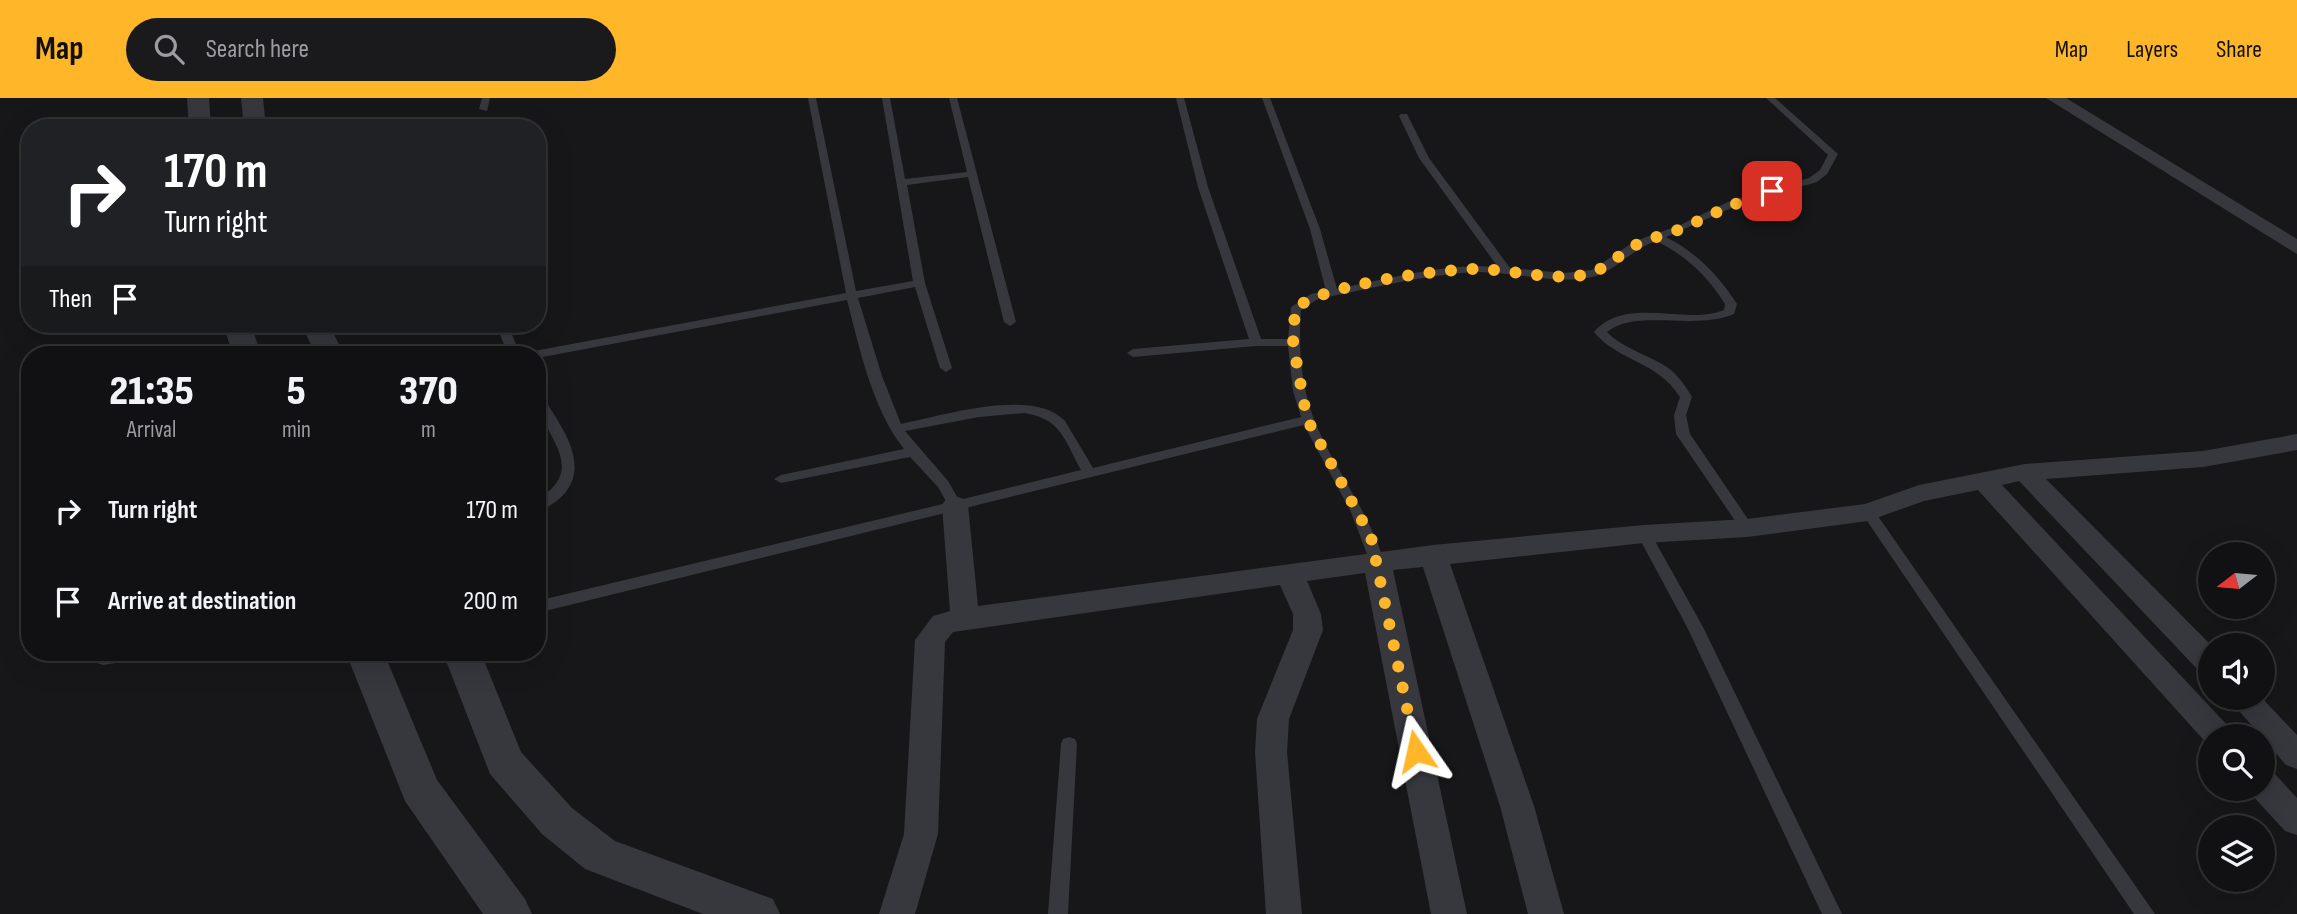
<!DOCTYPE html>
<html lang="en">
<head>
<meta charset="utf-8">
<style>
  body { margin:0; font-family:"Sofia Sans Condensed",sans-serif; background:#1a1a1c; color:#f1f3f6; height:100vh; display:flex; flex-direction:column; font-size:26px; white-space:nowrap }
  * { box-sizing:border-box; margin:0 }
  p { font-size:23px; color:#9c9da0 }
  .icon { flex:none; width:38px; height:38px; fill:none; stroke:currentColor; stroke-width:2; stroke-linecap:round; stroke-linejoin:round }
  .map { position:relative; flex:1; overflow:hidden }
  .side { position:absolute; left:21px; top:248px; width:525px; height:315px; display:flex; flex-direction:column; background:#111113; border-radius:28px; box-shadow:0 7px 28px #0002,0 0 0 2px #303133 }
  .side>* { flex:none }
  .hud { position:absolute; left:21px; top:21px; width:525px; height:214px; border-radius:28px; box-shadow:0 7px 28px #0002,0 0 0 2px #303133; background:#202124; color:#fff; overflow:hidden }
  .needle { width:46px; rotate:254deg }
  .tools { position:absolute; left:2198px; top:444px; display:grid; gap:14px }
  .tools a { display:grid; place-items:center; width:77px; height:77px; border-radius:50%; background:#111113; box-shadow:0 7px 28px #0002,0 0 0 2px #303133; font-size:35px }
  .pin { position:absolute; display:grid; place-items:center; width:60px; height:60px; color:#fff; margin:-30px; border-radius:14px; box-shadow:0 4px 10px #0006 }
  .me { position:absolute; width:77px; margin:-38px; rotate:349deg; stroke-linejoin:round; filter:drop-shadow(0 0 5px #0008) }
  .turn { display:flex; align-items:center; gap:24px; height:147px; padding:0 28px; font-size:32px }
  .turn .icon { width:91px; height:91px; stroke-width:2.5 }
  .turn b { display:block; font-size:49px; line-height:60px }
  .then { display:flex; align-items:center; height:66px; padding:0 28px; background:#0003; gap:14px; font-size:26px }
  .eta { display:flex; justify-content:space-evenly; align-items:center; height:119px; text-align:center }
  .eta b { font-size:42px; font-weight:800; line-height:49px }
  ul { padding:0; list-style:none }
  li { display:flex; align-items:center; gap:21px; height:91px; padding:0 28px }
  li div { flex:1 }
  li b { display:block; font-size:26px }
  li em { font-style:normal }
  header { display:flex; align-items:center; gap:42px; box-sizing:border-box; height:98px; padding:0 35px; background:#ffb629; color:#111 }
  header strong { font-size:33px }
  nav { display:flex; gap:38px; margin-inline-start:auto; font-size:24px }
  .search { width:490px; height:63px; background:#1a1a1c; display:flex; align-items:center; gap:18px; box-sizing:border-box; padding:0 24px; border-radius:38px; color:#9c9da0; font-size:26px }
  .map>svg:first-child { display:block }
  .lines { fill:none; stroke-linecap:round; stroke-linejoin:round }
  .service { fill:#37383e; fill-rule:evenodd }
  .minor { fill:#37383e; fill-rule:evenodd }
  .tertiary { fill:#37383e; fill-rule:evenodd }
  .route { stroke:#ffb629; stroke-width:12; stroke-dasharray:0 21.6 }
</style>
</head>
<body>
<header>
<strong>Map</strong>
<div class="search"><svg class="icon" aria-label="search" viewBox="0 0 24 24"><circle cx="10" cy="10" r="6"/><path d="M15 15l6 6"/></svg>Search here</div>
<nav><a>Map</a><a>Layers</a><a>Share</a></nav>
</header>
<div class="map">
<svg width="2297" height="816" viewBox="0 0 2297 816">
  <rect width="100%" height="100%" fill="#171719"/>
  <g class="lines">
    <!-- service -->
    <path class="service" d="M482 0H490L487 13 479 11Z
      M808 0H816L856 193 913 183 882 0H890L905 81 967 74 949 0H957L1016 224 1010 228 1004 224 968 79 907 87 925 185 952 270 946 274 940 270 915 189 858 200 882 278 901 326C942 318 1032 289 1065 323L1093 370 1301 319 1293 293 1288 248H1256L1133 259 1127 255 1133 251 1249 241 1198 89 1176 0H1184L1208 89 1261 241H1288L1291 209 1311 196 1326 193 1310 131 1262 0H1270L1320 131 1337 191C1389 181 1444 165 1498 169L1419 60 1399 18 1401 16H1407L1429 60 1510 170 1564 175 1592 172 1635 143 1678 128 1730 103 1809 80 1820 72 1828 57 1766 0H1775L1838 56 1827 76 1817 84 1738 107 1666 139C1696 154 1719 178 1737 206L1734 216C1693 233 1636 210 1607 234 1625 252 1651 257 1671 272 1680 280 1686 289 1692 299L1686 317 1690 336 1754 430 1747 435 1742 433 1676 336 1674 317 1680 299C1656 262 1619 264 1594 234 1627 197 1684 228 1724 212L1725 206C1708 178 1685 157 1656 143 1634 150 1614 173 1596 178 1558 188 1517 174 1478 174 1426 176 1370 191 1318 201L1301 212C1298 250 1301 289 1315 324 1335 373 1369 413 1384 464L1382 468H1372L1370 464 1351 414 1304 327 537 515V503L947 405 938 389 910 359 781 385 774 381 781 377 904 351C872 310 860 252 847 202L537 260V257H528L534 253 846 195ZM1024 315C1061 320 1065 343 1081 372L959 402 948 383 905 333 979 319Z
      M496 226H508L520 257H508Z
      M537 295 543 299C560 327 590 364 565 395 558 403 548 410 537 414V402C593 367 537 337 537 295Z
      M1868 409 1873 411 2155 816H2134L1863 417 1861 414Z
      M1644 431 1651 436 1703 529 1842 816H1822L1687 529 1637 436Z
      M104 555H150L148 559 142 561 103 567 97 565 95 561 97 557Z
      M1069 639 1075 641 1077 646 1068 816H1048L1061 646 1063 641Z"/>
    <!-- minor -->
    <path class="minor" d="M2046 0H2066L2297 141V156Z
      M2297 336V352L2203 369 2046 381 2212 548 2210 576 2199 573 2019 383 2002 387 2230 630 2235 639H2210V649L1978 392 1924 403 1868 423 1747 439 1644 445 1450 466 1534 708 1564 816H1528L1500 708 1423 469 1393 472 1467 816H1431L1365 475 1307 483 1321 516 1323 532 1289 621 1287 654 1302 816H1266L1255 654 1257 621 1293 532V516L1280 487 953 534 945 544 938 736 915 816H879L904 736 915 542 933 518 950 513 942 407 946 401 955 398 964 401 968 407 978 508 1433 447 1644 427 1747 421 1865 406 1919 387 2025 366 2203 353Z
      M2228 600H2262L2297 637V671L2286 667Z
      M2263 672 2275 676 2297 700V737L2285 733 2251 696 2249 691H2263Z"/>
    <!-- tertiary -->
    <path class="tertiary" d="M187 0H209L211 30H189Z
      M241 0H263L266 30H244Z
      M223 226H251L261 257H233Z
      M301 226H329L344 257H316Z
      M346 555H384L437 682 525 801 532 816H483L405 703Z
      M443 555H481L521 654 572 710 615 743 773 801 780 816H703L585 771 542 736 490 676Z"/>
  </g>
  <g class="lines">
    <!-- route -->
    <path class="route" d="M1416 653 1371 439 1307 321 1293 245 1295 211C1319 187 1445 170 1481 171 1515 173 1550 182 1583 177 1606 173 1618 156 1638 146 1652 139 1669 136 1683 130 1713 116 1740 102 1772 93"/>
  </g>
</svg>
<div class="tools">
<a><svg class="needle" viewBox="-14 -14 28 28"><path d="M0-13l5 13h-10z" fill="#e53935"/><path d="M0 13l5-13h-10z" fill="#9c9da0"/></svg></a>
<a><svg class="icon" aria-label="sound" viewBox="0 0 24 24"><path d="M4 9h4l5-4v14l-5-4H4zM17 9q2 3 0 6"/></svg></a>
<a><svg class="icon" aria-label="search" viewBox="0 0 24 24"><circle cx="10" cy="10" r="6"/><path d="M15 15l6 6"/></svg></a>
<a><svg class="icon" aria-label="layers" viewBox="0 0 24 24"><path d="M12 4l9 5-9 5-9-5zM3 14l9 5 9-5"/></svg></a>
</div>
<div class="pin" style="left:1772px;top:93px;background:#d93025"><svg class="icon" aria-label="arrive" viewBox="0 0 24 24"><path d="M6 21V4h12l-3 4 3 4H6"/></svg></div>
<svg class="me" style="left:1416px;top:653px" viewBox="-20 -20 40 40"><path d="M0-17L14 15 0 8-14 15z" fill="#ffb629" stroke="#fff" stroke-width="4"/></svg>
<div class="hud">
<div class="turn"><svg class="icon" aria-label="right" viewBox="0 0 24 24"><path d="M7 20v-9h11M14 6l5 5-5 5"/></svg><div><b>170 m</b>Turn right</div></div>
<div class="then">Then<svg class="icon" aria-label="arrive" viewBox="0 0 24 24"><path d="M6 21V4h12l-3 4 3 4H6"/></svg></div>
</div>
<section class="side">
<div class="eta">
<div><b>21:35</b><p>Arrival</p></div>
<div><b>5</b><p>min</p></div>
<div><b>370</b><p>m</p></div>
</div>
<ul>
<li><svg class="icon" aria-label="right" viewBox="0 0 24 24"><path d="M7 20v-9h11M14 6l5 5-5 5"/></svg><div><b>Turn right</b></div><em>170 m</em></li>
<li><svg class="icon" aria-label="arrive" viewBox="0 0 24 24"><path d="M6 21V4h12l-3 4 3 4H6"/></svg><div><b>Arrive at destination</b></div><em>200 m</em></li>
</ul>
</section>
</div>
</body>
</html>
